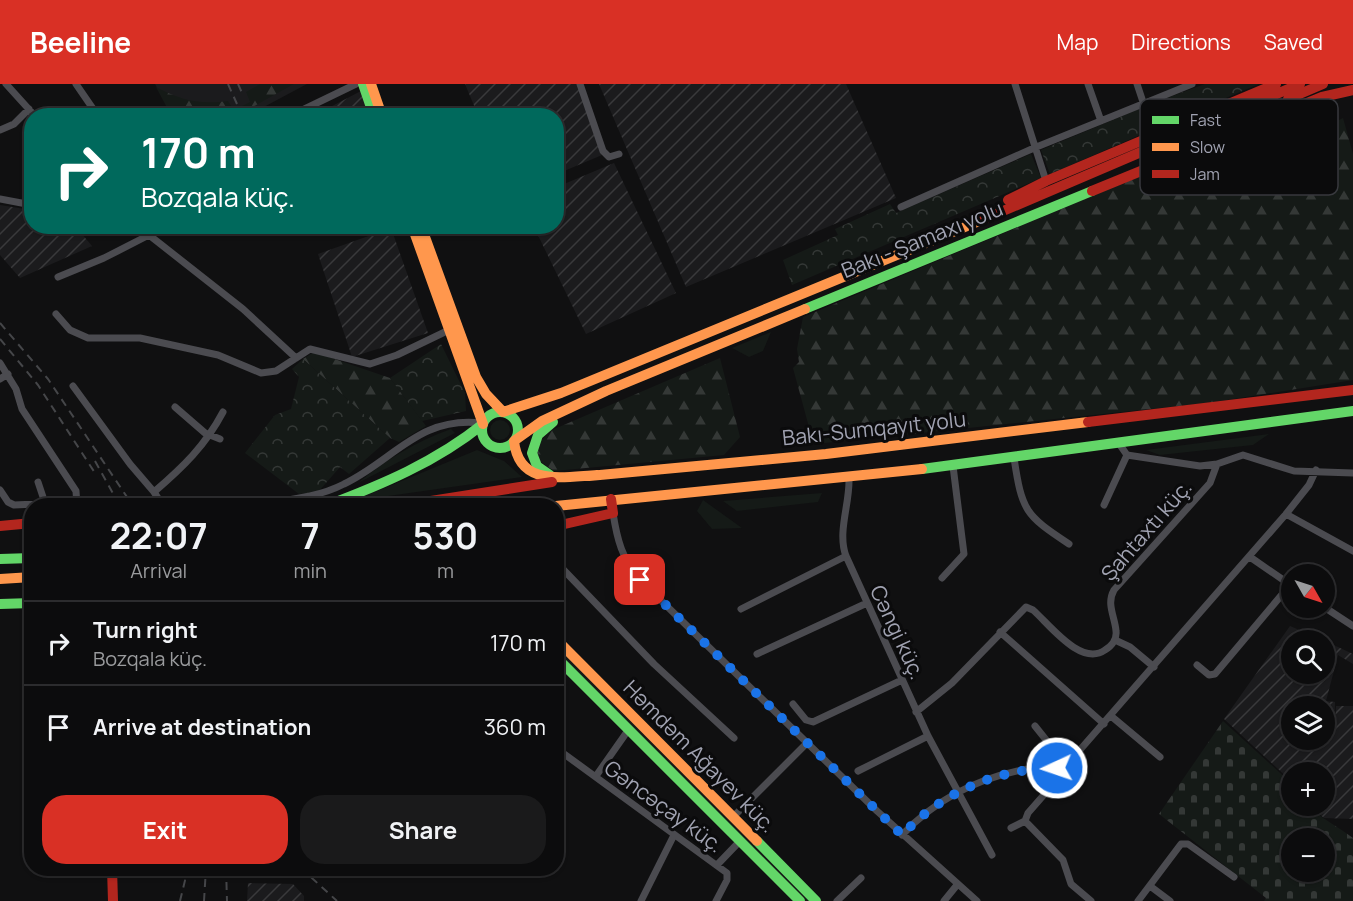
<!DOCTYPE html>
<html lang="en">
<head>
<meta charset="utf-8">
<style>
  body { margin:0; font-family:Manrope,sans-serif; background:#1a1a1b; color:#f1f3f6; height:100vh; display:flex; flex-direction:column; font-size:22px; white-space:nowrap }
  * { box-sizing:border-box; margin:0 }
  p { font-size:20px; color:#9a9b9d }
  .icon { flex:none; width:33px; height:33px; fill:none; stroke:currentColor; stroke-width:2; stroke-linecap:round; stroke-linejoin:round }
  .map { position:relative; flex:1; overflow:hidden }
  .sheet { position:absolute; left:24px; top:414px; width:540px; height:378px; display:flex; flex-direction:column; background:#0c0c0d; border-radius:24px; box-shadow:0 2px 4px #0004,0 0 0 2px #2c2c2e }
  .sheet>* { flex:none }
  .top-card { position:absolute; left:24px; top:24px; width:540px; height:126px; border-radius:24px; box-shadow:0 2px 4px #0004,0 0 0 2px #2c2c2e; background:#00695c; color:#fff; overflow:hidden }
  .needle { width:39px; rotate:129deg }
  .fabs { position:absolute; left:1281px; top:480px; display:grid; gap:12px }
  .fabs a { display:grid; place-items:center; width:54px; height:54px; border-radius:50%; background:#0c0c0d; box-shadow:0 2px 4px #0004,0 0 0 2px #2c2c2e; font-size:30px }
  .pin { position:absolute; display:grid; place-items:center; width:51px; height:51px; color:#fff; margin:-26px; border-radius:12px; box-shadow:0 3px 9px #0006 }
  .me { position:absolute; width:66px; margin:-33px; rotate:267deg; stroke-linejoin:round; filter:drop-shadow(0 0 4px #0008) }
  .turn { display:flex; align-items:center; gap:21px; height:126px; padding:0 18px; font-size:27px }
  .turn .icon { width:78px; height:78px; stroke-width:2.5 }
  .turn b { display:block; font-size:42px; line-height:51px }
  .eta { display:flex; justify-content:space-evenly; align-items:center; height:102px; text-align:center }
  .eta b { font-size:36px; font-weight:700; line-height:42px }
  .cta { display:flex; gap:12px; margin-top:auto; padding:12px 18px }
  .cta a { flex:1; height:69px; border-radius:24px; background:#d93025; color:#fff; font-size:24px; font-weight:700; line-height:69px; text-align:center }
  .cta a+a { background:#1a1a1b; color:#f1f3f6 }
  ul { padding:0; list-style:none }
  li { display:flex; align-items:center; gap:18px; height:84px; padding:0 18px; border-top:2px solid #2c2c2e }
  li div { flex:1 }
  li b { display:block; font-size:22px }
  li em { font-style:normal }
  header { display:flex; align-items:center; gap:36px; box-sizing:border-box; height:84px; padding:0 30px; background:#d93025; color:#fff }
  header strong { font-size:28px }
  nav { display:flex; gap:33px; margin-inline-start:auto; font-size:21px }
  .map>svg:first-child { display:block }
  .built { fill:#1b1b1d }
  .industrial { fill:url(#industrial-furrows); fill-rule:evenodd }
  .green { fill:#151a17 }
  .forest { fill:url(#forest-firs) }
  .cemetery { fill:url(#cemetery-stones); fill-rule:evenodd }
  .park { fill:url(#park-crowns) }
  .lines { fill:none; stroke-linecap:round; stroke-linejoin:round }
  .street { stroke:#4b4b50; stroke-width:7 }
  .fast { stroke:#63d668; stroke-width:10 }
  .slow { stroke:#ff974d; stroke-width:10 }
  .jam { stroke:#b3261e; stroke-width:10 }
  .rail { stroke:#454649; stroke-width:2; stroke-dasharray:8 6; stroke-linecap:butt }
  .route { stroke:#1a73e8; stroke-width:10; stroke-dasharray:0 18 }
  .labels { text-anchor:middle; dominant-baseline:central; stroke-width:6; stroke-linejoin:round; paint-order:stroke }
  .street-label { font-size:21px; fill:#a1a3b2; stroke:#0b0b0c }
  .key { fill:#0b0b0c; stroke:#38393e; stroke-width:1.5 }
  .key-label { font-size:16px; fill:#a1a3b2 }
</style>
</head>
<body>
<header>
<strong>Beeline</strong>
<nav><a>Map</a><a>Directions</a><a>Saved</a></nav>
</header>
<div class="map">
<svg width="1353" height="817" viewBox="0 0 1353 817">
  <defs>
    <pattern id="industrial-furrows" width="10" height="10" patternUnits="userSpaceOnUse" patternTransform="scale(1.5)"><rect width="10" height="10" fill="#1b1b1d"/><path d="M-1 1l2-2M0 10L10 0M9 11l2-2" fill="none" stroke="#39393b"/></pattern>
    <pattern id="forest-firs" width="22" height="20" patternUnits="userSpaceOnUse" patternTransform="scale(1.5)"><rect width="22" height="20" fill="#151a17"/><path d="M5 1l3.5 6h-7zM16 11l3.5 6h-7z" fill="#343836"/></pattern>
    <pattern id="cemetery-stones" width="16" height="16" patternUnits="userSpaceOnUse" patternTransform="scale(1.5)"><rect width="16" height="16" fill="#151a17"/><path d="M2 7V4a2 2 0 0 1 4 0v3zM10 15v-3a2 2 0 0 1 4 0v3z" fill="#343836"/></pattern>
    <pattern id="park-crowns" width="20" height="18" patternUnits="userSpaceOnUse" patternTransform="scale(1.5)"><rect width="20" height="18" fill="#151a17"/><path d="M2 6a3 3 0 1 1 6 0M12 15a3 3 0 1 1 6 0" fill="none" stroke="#343836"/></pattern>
  </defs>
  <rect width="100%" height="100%" fill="#101011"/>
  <!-- built -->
  <path class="built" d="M155 0H307L247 32 172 31Z"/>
  <!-- industrial -->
  <path class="industrial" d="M465 0H577L602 71 557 90 556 32 478 31Z
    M599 0H846L896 114 686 203Z
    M361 7 370 32H313Z
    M614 79 676 209 586 250 534 143 556 142 557 103Z
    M0 121 31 126 32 142 76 143 92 162 20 194 0 171Z
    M391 144 428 249 352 273 318 170Z
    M1290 542 1322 556H1292V590H1324L1325 557 1353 570V580L1338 571 1326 617 1335 618 1334 653 1336 622H1353V735L1324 734 1314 726V722H1324V688H1292L1291 697 1224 635ZM1292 622H1324V656H1292Z
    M248 799 293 800 304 812V817H247Z"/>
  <!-- green -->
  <path class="green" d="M771 248 763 267 749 273 732 264Z
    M490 346a10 10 0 1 1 20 0a10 10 0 1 1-20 0Z
    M451 345 455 349 358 399C387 375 415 358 451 345Z
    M1269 350 1253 361 1160 371 1146 366Z
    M477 366 504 377 522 393 353 417Z
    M822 409 818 418 737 427 723 417Z
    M703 416 742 444 712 445 697 427Z
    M556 560 811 817H805L557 568Z"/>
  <!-- forest -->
  <path class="forest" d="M260 0H294L238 31H171L156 3C181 16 200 21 228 17L234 26 250 18 246 8Z
    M1343 34 1353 70V296L1208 319 824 359 809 343 793 284 799 278 797 265 803 233 1260 42 1274 69Z
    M314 268 390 294 426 342 399 358 390 354 303 275Z
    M720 274 740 353 724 371 554 387 537 375V360L552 346Z"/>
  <!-- cemetery -->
  <path class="cemetery" d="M1223 637 1291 699 1292 722H1313L1314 727C1326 737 1340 744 1353 754V817H1264L1266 814 1159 730ZM1292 754H1324V788H1292Z"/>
  <!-- park -->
  <path class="park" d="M1205 0H1259L1159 42 1148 21Z
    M1139 25 1147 48 1050 90 1041 66Z
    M1031 70 1041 94 792 201 783 176 838 151 835 145 890 120 896 129Z
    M441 260 465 309 466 327 422 337 390 294Z
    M303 275 390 354 349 390 340 383 318 408 299 410 245 369 275 331 291 325 299 293 292 285Z"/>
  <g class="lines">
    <!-- street -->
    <path class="street" d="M6 0 35 32
      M76 0 98 32
      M580 0 603 67 609 73 619 70
      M1015 0 1046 97
      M1088 0 1101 37
      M1137 0 1154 51
      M290 32 356 0
      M0 46 14 40 29 25
      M0 115 32 121
      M901 123 1034 64 1192 0
      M58 193 104 174 149 151 243 225 296 274
      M56 230 70 246 88 254H140L218 271 261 289 276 287 310 265 370 280 397 271 449 246
      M0 279 16 305 22 325 76 407 77 422
      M0 295 8 290
      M73 302 130 380 154 408
      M175 323 205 349 220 355
      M1120 361 1127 371 1200 382 1217 380
      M1014 374C1022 427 1025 431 1069 460
      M849 394C850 420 837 448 846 472L928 652 992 771
      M38 398 45 419
      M0 406 8 418 14 421 58 419 68 422
      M1104 421 1127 371
      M163 422 154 408C183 383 205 362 223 328
      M249 422C282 416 315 415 344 400 394 376 419 332 481 339
      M613 429C617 455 622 475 640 496L877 727 977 817
      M1286 430 1309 401 1316 386
      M1250 473 1292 502
      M556 478 654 580 734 654
      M942 494 964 470 953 382
      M1324 523 1353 542
      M741 525 846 472
      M1000 548 1104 640
      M1115 556 1130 563 1154 583
      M757 570 867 519
      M1197 581 1209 591 1215 590 1290 501
      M793 620 806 636 813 638 902 596
      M916 628 952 599 1026 523 1033 526C1050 541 1081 583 1105 566 1112 562 1117 555 1116 547 1115 533 1106 520 1114 506L1210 399 1217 380 1243 371 1294 387 1353 389
      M1111 632 1160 673
      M1035 642 1055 667 1056 697 1028 729 1025 737 1063 776 1071 800 1091 817
      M556 664 727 789V796L716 817
      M858 687 928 652
      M596 692 629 645
      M733 733 808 658
      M1011 744 1025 737
      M902 751C937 714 982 692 1033 684 1048 681 1059 686 1072 675L1286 430 1353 467
      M717 781 740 757
      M1150 802 1170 817
      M641 817 674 751
      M837 817 861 794
      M944 817 957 801
      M1138 817 1181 760H1188L1234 793"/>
    <!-- fast -->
    <path class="fast" d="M363 0 374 32
      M805 225 1092 107
      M482 346a18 18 0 1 1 36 0a18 18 0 1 1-36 0Z
      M922 385 1353 327
      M550 391 537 382 532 369 538 351 553 338
      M325 422C381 401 436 378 483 340
      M0 475 32 474
      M0 520 32 519
      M556 573 800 817
      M757 757 816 817"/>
    <!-- slow -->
    <path class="slow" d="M371 0 382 32
      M412 142 483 340
      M421 142 476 293 486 310 503 328
      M503 328 561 309 982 136
      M597 391C562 393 519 403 514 357L542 337 606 307 805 225
      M589 392 826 370 1088 338
      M556 422 922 385
      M0 495 32 493
      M556 555 757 757"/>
    <!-- jam -->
    <path class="jam" d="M1288 15 1323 0
      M1092 107 1322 13 1353 6
      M1008 116 1046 97 1276 0
      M982 136 1300 0
      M1088 338 1353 306
      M399 422 552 398
      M0 442 32 439
      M556 442 613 429 611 415
      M112 784 113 817"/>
    <!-- rail -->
    <path class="rail" d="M228 0 237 20
      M238 0 243 11
      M0 239 48 295 133 422
      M0 255 38 301 95 389
      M95 377 120 422
      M226 784 227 817
      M301 784 337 817
      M180 817 188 784
      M204 817 206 784"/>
  </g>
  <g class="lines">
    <!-- route -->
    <path class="route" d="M640 496 902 751C942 708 999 684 1057 684"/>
  </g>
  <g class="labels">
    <!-- street labels -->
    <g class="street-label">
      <text transform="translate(922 155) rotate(-22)">Bakı - Şamaxı yolu</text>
      <text transform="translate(874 344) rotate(-6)">Bakı-Sumqayıt yolu</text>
      <text transform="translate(1146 446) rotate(-49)">Şahtaxtı küç.</text>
      <text transform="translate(898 548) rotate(65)">Cəngi küç.</text>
      <text transform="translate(700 672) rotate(45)">Həmdəm Ağayev küç.</text>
      <text transform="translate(664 722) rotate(36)">Gəncəçay küç.</text>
    </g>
  </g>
  <!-- legend -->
  <rect x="1140" y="15" width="198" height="96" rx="9" class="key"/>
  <rect x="1152" y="32" width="27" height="8" fill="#63d668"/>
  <rect x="1152" y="59" width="27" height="8" fill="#ff974d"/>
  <rect x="1152" y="86" width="27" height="8" fill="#b3261e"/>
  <g class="key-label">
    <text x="1190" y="42">Fast</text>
    <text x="1190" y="69">Slow</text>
    <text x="1190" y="96">Jam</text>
  </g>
</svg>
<div class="fabs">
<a><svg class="needle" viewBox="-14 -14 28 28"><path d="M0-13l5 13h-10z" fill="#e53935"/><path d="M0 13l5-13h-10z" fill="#9a9b9d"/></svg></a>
<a><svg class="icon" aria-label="search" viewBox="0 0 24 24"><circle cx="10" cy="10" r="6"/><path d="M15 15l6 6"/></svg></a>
<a><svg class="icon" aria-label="layers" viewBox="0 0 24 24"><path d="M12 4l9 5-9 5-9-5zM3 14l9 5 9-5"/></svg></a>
<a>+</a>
<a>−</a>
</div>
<div class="pin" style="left:640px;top:496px;background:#d93025"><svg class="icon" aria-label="arrive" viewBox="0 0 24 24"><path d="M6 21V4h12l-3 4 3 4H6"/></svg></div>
<svg class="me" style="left:1057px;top:684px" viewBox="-20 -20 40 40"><circle r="17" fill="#1a73e8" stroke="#fff" stroke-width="3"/><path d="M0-11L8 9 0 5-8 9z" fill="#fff"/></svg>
<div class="top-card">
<div class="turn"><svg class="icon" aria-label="right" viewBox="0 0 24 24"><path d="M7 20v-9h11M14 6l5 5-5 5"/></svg><div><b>170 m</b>Bozqala küç.</div></div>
</div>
<section class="sheet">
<div class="eta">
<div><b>22:07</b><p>Arrival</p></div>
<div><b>7</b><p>min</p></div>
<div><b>530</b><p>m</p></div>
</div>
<ul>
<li><svg class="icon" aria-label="right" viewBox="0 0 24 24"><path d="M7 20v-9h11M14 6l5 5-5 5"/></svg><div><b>Turn right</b><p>Bozqala küç.</p></div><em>170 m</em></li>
<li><svg class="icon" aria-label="arrive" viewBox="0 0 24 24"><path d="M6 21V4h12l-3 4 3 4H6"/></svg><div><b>Arrive at destination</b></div><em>360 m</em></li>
</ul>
<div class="cta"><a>Exit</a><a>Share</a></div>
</section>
</div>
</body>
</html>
